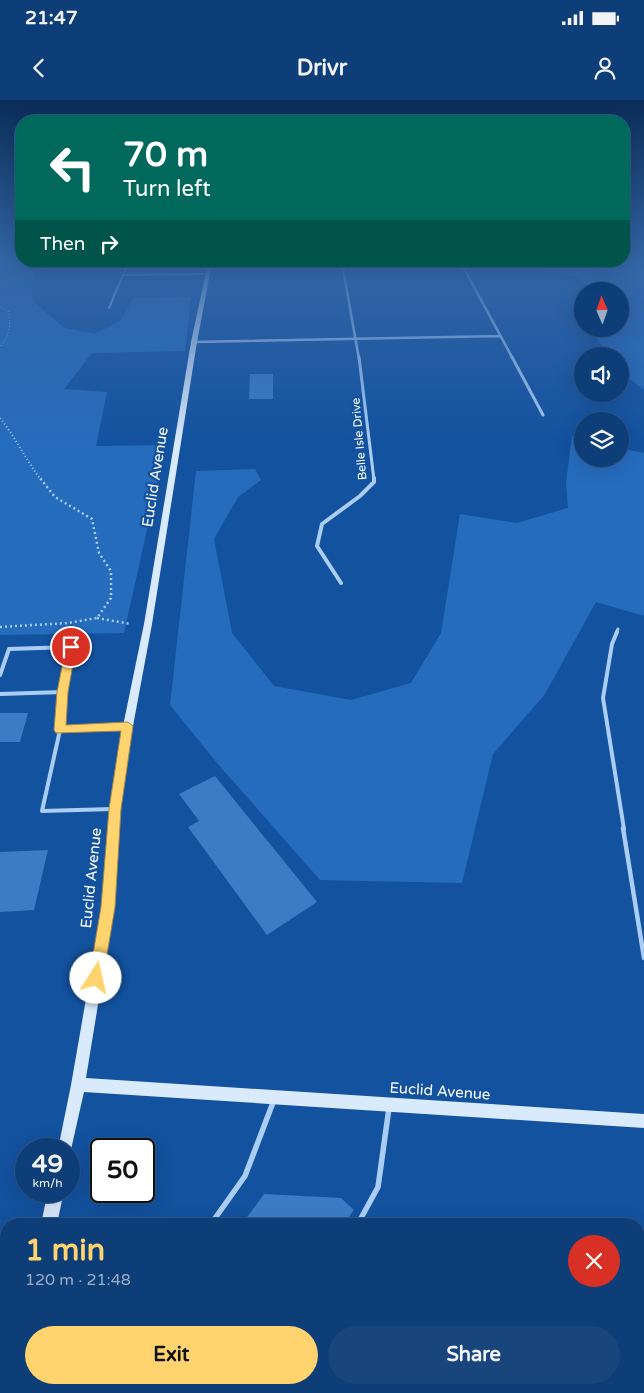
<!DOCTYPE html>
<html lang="en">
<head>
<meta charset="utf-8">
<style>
  body { margin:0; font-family:"Varela Round",sans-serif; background:#17457c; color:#f1f3f6; height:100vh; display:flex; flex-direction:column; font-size:19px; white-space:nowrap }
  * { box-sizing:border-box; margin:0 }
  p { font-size:16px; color:#9baec6 }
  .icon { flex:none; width:28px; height:28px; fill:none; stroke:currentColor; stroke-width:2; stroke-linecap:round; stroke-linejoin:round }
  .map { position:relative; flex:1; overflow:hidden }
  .details { position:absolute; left:0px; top:1118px; width:645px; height:176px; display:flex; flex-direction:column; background:#0e3e77; border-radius:20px 20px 0 0; box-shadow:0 5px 20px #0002,0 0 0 1px #2e5789 }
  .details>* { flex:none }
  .guide { position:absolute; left:15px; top:15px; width:615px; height:152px; border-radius:20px; box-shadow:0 5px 20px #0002,0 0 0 1px #2e5789; background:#00695c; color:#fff; overflow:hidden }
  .needle { width:32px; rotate:358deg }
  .controls { position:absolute; left:574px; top:182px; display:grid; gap:10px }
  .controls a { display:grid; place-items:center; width:55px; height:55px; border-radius:50%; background:#0e3e77; box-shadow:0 5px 20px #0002,0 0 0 1px #2e5789; font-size:25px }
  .speed { position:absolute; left:15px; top:1038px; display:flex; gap:10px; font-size:25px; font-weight:700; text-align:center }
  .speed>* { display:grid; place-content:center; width:65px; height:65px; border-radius:50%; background:#0e3e77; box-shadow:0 5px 20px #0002,0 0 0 1px #2e5789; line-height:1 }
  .speed small { font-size:12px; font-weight:400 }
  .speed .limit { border:2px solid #111; border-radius:8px; background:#fff; color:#111 }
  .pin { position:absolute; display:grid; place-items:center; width:42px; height:42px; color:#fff; margin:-21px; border:2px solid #fff; border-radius:50%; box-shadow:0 1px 5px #0007 }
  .me { position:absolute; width:55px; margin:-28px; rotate:10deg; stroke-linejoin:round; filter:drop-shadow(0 0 4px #0008) }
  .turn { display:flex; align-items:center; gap:18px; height:105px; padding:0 25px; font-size:22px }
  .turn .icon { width:65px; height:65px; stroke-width:2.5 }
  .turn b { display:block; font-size:35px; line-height:42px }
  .then { display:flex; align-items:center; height:48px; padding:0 25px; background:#0003; gap:10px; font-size:19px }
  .round { display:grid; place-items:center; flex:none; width:52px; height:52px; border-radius:26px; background:#17457c }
  .head { display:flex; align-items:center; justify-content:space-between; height:85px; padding:0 25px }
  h1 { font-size:30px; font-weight:700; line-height:38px; color:#ffd36d }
  .cta { display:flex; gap:10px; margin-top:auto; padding:10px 25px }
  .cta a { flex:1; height:58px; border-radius:30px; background:#ffd36d; color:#111; font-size:20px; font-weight:700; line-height:58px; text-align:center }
  .cta a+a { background:#17457c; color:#f1f3f6 }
  .status { display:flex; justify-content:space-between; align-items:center; height:35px; padding:0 25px; background:#0e3e77; direction:ltr }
  .status svg { height:14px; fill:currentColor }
  header { display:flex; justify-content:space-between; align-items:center; height:65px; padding:0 25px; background:#0e3e77; font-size:22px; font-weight:700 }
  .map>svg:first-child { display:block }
  .green { fill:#266cbd }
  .building { fill:#3c7bc6 }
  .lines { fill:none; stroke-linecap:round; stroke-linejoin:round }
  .path-far2 { stroke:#aacdf4; stroke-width:1; stroke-dasharray:1 2; stroke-linecap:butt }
  .path-far1 { stroke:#aacdf4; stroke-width:2; stroke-dasharray:1 2.5; stroke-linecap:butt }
  .path { stroke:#aacdf4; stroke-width:2.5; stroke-dasharray:2 3; stroke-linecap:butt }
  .lane-far4 { stroke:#aacdf4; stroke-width:2 }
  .lane-far3 { stroke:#aacdf4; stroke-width:3 }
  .lane-far2 { stroke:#aacdf4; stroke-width:4 }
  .lane-far1 { stroke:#aacdf4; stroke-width:4.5 }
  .lane { stroke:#aacdf4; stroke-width:5.5 }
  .street-far2 { stroke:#aacdf4; stroke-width:2.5 }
  .street-far1 { stroke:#aacdf4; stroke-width:3 }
  .street { stroke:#aacdf4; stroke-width:4 }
  .secondary { fill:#daeafd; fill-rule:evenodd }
  .route { fill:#ffd36d; stroke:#a68947 }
  .labels { text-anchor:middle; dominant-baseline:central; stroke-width:4.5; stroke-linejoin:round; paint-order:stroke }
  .far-street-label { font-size:12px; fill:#fff; stroke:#13529f }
  .street-label { font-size:15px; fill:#fff; stroke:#13529f }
</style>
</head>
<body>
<div class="status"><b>21:47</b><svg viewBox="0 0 49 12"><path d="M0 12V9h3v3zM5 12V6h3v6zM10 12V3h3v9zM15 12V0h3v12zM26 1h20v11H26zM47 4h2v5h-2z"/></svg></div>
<header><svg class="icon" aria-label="back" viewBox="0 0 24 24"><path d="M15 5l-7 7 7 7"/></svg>Drivr<svg class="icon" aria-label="person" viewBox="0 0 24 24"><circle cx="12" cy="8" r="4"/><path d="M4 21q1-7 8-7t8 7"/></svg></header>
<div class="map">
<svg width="644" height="1293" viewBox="0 0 644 1293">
  <rect width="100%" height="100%" fill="#13529f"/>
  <!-- green -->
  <path class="green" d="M0 163H31L27 169 36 170 32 185 33 201 64 228 95 234 120 221 133 198 191 197 185 251 92 253 64 289 107 292 96 346 166 345 124 533 0 535Z
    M542 163H644V290L620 271V256H609L590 229H620V191H593L575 176 551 174Z
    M572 336 582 338V359H620V348L644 353V516L596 502 545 594 493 654 462 783 320 780 217 663 170 605 196 371 255 369 261 380 238 397 214 439 232 533 274 586 351 600 411 583 441 533 460 414 517 423 568 408 566 383Z"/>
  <!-- building -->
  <path class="building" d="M250 274H273V299H249Z
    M0 613H28L20 642H0Z
    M215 676 317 802 267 835 188 727 199 721 179 694Z
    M48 750 34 810 0 812V752Z
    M264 1094 341 1098 354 1110 344 1124H242Z"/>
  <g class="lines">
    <!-- path-far2 -->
    <path class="path-far2" d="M0 207 8 211C12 225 9 235 0 247"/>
    <!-- path-far1 -->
    <path class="path-far1" d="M0 318C16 338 26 360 41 380"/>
    <!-- path -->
    <path class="path" d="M97 518 131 524
      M0 527 68 523 97 518 111 498V471L99 453 92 419 55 397 40 378"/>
    <!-- lane-far4 -->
    <path class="lane-far4" d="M123 175 207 174
      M109 208 128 163"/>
    <!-- lane-far3 -->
    <path class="lane-far3" d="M616 533 618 529"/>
    <!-- lane-far2 -->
    <path class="lane-far2" d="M617 532 612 544 603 598 624 729
      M0 575 9 549 71 547 63 592 60 630
      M0 594 63 592
      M113 709 42 711 60 630 128 626"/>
    <!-- lane-far1 -->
    <path class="lane-far1" d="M623 728 644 858"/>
    <!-- lane -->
    <path class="lane" d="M360 1120 378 1087 389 1008
      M211 1124 245 1076 274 1000
      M358 1124 360 1120 376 1124
      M67 1293 75 1288
      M245 1293 248 1288
      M471 1293 473 1288"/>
    <!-- street-far2 -->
    <path class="street-far2" d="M342 163 359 259
      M461 163 513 259
      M42 168 45 163
      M194 242 500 236"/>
    <!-- street-far1 -->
    <path class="street-far1" d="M359 257 374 380
      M512 257 543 315"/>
    <!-- street -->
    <path class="street" d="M341 483 317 446 322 424 360 396 374 382V378"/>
    <!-- secondary -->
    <path class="secondary" d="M208 163H212L197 242 152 524 133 626 120 709 114 807 86 978 644 1014V1028L84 992 70 1054 69 1055V1049H58L71 985 102 807 110 709 123 626 144 524 191 242Z
      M48 1091H64L57 1124H41Z
      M6 1282V1288H21L20 1293H2Z"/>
  </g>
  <!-- sky -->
  <linearGradient id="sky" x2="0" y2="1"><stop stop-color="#0a2d57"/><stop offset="0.47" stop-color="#3366a6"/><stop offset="1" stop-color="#3366a6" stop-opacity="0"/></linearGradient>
  <rect width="644" height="344" fill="url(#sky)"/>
  <!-- route -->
  <path class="route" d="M71 544 76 547 68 592 66 625 128 622 133 626 121 709 115 807 103 878 101 883 96 885 91 883 89 878 101 807 109 709 121 631 56 633 54 630 57 592 66 547Z"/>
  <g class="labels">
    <!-- far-street labels -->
    <g class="far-street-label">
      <text transform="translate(359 339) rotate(-95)">Belle Isle Drive</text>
    </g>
    <!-- street labels -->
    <g class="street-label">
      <text transform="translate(155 377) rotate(-81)">Euclid Avenue</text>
      <text transform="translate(91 778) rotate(-84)">Euclid Avenue</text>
      <text transform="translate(440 991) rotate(4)">Euclid Avenue</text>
    </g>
  </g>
</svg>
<div class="controls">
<a><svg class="needle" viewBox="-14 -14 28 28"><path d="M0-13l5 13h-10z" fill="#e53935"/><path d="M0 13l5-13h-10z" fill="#9baec6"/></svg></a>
<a><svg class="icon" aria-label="sound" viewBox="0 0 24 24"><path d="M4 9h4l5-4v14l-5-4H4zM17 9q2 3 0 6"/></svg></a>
<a><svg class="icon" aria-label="layers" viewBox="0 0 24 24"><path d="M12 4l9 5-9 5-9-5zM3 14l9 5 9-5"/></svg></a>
</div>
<div class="speed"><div>49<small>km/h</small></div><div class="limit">50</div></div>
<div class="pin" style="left:71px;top:547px;background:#d93025"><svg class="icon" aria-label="arrive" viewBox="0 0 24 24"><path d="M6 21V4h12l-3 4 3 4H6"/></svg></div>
<svg class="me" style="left:96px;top:878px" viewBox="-20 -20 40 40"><circle r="19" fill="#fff"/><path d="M0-13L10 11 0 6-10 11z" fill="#ffd36d"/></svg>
<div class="guide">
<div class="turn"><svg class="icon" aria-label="left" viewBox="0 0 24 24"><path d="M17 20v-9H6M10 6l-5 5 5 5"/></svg><div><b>70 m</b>Turn left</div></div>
<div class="then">Then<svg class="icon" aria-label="right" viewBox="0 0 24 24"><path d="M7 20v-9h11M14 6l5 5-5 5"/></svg></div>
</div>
<section class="details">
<div class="head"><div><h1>1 min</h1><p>120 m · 21:48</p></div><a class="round" style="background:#d93025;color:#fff"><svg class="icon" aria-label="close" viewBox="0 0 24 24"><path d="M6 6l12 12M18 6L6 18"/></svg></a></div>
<div class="cta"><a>Exit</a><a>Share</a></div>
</section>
</div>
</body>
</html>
